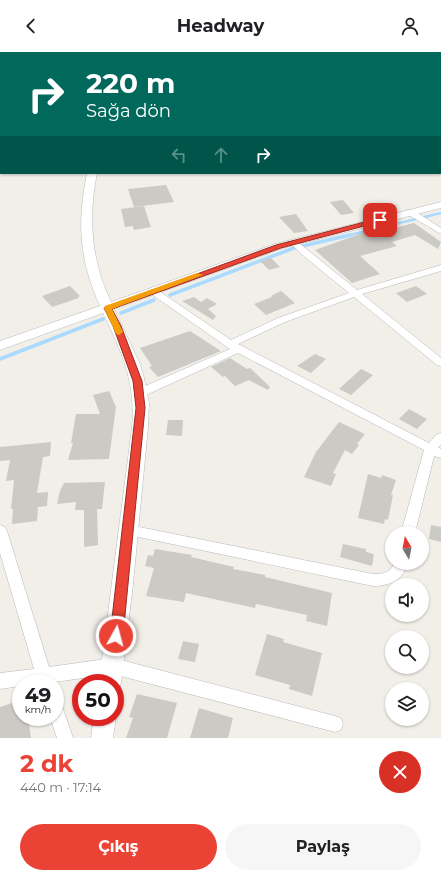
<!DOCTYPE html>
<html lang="tr">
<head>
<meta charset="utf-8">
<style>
  body { margin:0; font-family:Montserrat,sans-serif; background:#f6f6f6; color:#202124; height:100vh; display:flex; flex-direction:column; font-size:15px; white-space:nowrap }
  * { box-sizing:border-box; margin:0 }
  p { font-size:13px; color:#757577 }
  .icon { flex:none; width:22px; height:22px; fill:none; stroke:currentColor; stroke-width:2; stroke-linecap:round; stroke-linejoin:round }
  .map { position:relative; height:686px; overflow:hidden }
  .sheet { display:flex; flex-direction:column; background:#fff; flex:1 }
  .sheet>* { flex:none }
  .hud { position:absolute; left:0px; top:0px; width:441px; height:122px; box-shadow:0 1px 3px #0004; background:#00695c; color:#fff; overflow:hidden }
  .needle { width:26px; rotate:350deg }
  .tools { position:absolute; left:385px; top:474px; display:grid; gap:8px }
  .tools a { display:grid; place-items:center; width:44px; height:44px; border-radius:50%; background:#fff; box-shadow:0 1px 3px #0004; font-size:20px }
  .speed { position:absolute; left:12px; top:622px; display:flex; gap:8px; font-size:20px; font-weight:700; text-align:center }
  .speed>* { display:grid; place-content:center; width:52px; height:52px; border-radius:50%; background:#fff; box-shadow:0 1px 3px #0004; line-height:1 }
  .speed small { font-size:10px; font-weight:400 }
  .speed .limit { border:6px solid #d22; background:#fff; color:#111 }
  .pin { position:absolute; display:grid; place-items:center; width:34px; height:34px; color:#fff; margin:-17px; border-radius:8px; box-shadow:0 2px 6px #0006 }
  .me { position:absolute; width:44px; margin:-22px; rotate:7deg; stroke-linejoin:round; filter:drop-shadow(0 0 3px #0008) }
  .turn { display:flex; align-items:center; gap:14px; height:84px; padding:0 20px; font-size:18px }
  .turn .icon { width:52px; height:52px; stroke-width:2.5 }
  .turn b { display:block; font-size:28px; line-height:34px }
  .lanes { display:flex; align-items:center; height:38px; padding:0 20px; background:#0003; justify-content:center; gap:20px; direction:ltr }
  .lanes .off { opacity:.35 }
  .round { display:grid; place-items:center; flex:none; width:42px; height:42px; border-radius:21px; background:#f6f6f6 }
  .overview { display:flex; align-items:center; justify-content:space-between; height:68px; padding:0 20px }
  h1 { font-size:24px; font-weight:700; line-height:30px; color:#ea4335 }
  .primary-button { display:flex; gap:8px; margin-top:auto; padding:8px 20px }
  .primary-button a { flex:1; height:46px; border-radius:24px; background:#ea4335; color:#fff; font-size:16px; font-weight:700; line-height:46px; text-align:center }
  .primary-button a+a { background:#f6f6f6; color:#202124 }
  header { display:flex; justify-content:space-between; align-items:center; height:52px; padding:0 20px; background:#fff; font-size:18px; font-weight:700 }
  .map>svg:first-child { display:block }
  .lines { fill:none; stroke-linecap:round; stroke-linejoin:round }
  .stream-far1 { stroke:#aadaff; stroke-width:2.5 }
  .stream { stroke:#aadaff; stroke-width:3.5 }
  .building { fill:#cccac5 }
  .street-casing { stroke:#b5b8bc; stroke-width:1 }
  .secondary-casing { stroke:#b6babf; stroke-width:1 }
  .street { fill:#fff; fill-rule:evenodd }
  .secondary { fill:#fff; fill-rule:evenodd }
  .route { fill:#ea4335; stroke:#982c22 }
  .slow { fill:#f59e0b }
</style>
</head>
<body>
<header><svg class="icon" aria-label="back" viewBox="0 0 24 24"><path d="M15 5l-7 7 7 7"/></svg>Headway<svg class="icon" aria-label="person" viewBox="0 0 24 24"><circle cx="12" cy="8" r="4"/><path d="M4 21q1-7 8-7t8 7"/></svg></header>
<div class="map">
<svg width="441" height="686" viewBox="0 0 441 686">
  <rect width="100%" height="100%" fill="#f1efe8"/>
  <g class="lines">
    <!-- stream-far1 -->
    <path class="stream-far1" d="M346 184 441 161"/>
    <!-- stream -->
    <path class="stream" d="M170 243 294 196 350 183
      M121 261 154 248
      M0 307 103 267"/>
  </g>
  <!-- building -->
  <path class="building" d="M166 133 174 150 134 155 128 137Z
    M343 148 354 161 341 163 330 150Z
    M144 154 151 175 134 178 133 174 125 175 121 157Z
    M296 162 308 179 294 181 279 165Z
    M414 171 441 190 438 197 415 183 392 190 397 194 360 204 380 222 352 231 315 198 365 180 367 183Z
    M271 206 280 215 269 218 260 209Z
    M70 234 80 244 78 245 79 246 52 255 42 244Z
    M416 234 427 242 407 250 396 241Z
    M281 239 295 251 266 263 254 252 272 245 271 244Z
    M194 245 201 250 207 246 217 252 208 257 216 264 213 268 182 249Z
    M190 279 221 299 158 325 149 315 152 314 140 296Z
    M315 302 326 307 311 321 297 314Z
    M230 306 247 317 250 316 270 335 268 338 249 328 235 334 225 324 223 325 211 315Z
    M361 317 373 323 351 343 339 337Z
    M109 339 116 355 109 407 68 408 73 391H71L76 362H100L93 343Z
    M409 357 427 367 417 377 399 367Z
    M168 368H183L182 384 166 383Z
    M339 370 365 382 357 392 359 393 352 402 345 398 333 421 336 422 331 434 304 425 316 400Z
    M51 390 50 404 43 405 37 441 48 440 47 454 38 455 37 469 12 472 13 457H11L14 428 6 429 10 408 0 409V395Z
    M368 422 381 426 382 423 396 428 391 443H393L388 468 385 467 384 472 358 466Z
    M105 430 102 457H97L98 493 84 495V458H75L76 450 57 452 60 439 64 431Z
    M431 473 441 475V490L429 487Z
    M343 492 366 497V500L374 502 372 514 340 505Z
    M155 497 192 503 191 505 234 515 233 517 265 523V525L332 541 327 574 306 569 307 563 256 552 255 556 186 541 184 550 146 544 154 516 145 514 148 503 153 504Z
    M267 582 284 587 283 590 322 601 312 644 289 637 290 633 255 623Z
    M183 589 199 592 195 610 178 607Z
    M137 642 177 651 167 686H126L133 666 129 665Z
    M21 648V665H28L31 686H0V655Z
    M199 656 233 666 228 686H190Z"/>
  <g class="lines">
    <defs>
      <path id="street" d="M23 0H35L22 1Z
        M1 2V6L0 7V3Z
        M407 158H413L441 176V182L407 162Z
        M294 187 357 238 441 213V219L362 242 441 306V314L437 313 354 245 285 270 238 292 429 391 437 382 441 381V393L438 395 441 397V406L434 404 415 481H401L424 398 238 301 144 344H136L135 341 136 338 230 297 150 241V237H156L231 288 278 266 349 241 300 201 290 190Z
        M0 473 5 475 7 479 49 615 113 606 335 664 341 666 343 672 341 678 335 680 113 622 54 630V631H21V634L0 637V621L34 617 0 501Z
        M129 473 373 522C382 522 391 521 394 511H408C403 528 390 534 373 534L129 483 124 482 122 478 124 474Z
        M55 649 61 651 73 686H57L50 665H55Z"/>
      <path id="secondary" d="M121 0H129V1H121Z
        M87 121H97C88 166 91 208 111 250L275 192 441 150V156L283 196 114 257 140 312 144 326 149 351 148 375 133 532 121 631 118 639 115 640V631H99L132 375C136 331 122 300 103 261L0 298V289L100 254C79 208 77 170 87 121Z
        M115 662 116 665 113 686H91L94 665H115Z"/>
    </defs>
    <!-- street casing -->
    <use href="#street" class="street-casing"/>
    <!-- secondary casing -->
    <use href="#secondary" class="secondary-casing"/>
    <!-- street -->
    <use href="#street" class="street"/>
    <!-- secondary -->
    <use href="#secondary" class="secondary"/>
  </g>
  <!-- route -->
  <path class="route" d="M380 166 384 168 383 169 281 196 112 257 121 274 142 329 145 356 123 584 121 588 116 590 112 588 110 584 136 356 133 329 113 274 104 256 276 193Z"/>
  <!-- slow -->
  <path class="slow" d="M197 221 203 223 112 257 123 280 119 283 116 282 104 256 105 254Z"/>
</svg>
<div class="tools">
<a><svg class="needle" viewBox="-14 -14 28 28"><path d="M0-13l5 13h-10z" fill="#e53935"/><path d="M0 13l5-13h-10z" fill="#757577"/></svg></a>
<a><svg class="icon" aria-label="sound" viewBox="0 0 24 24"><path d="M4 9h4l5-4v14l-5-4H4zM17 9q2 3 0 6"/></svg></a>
<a><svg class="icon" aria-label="search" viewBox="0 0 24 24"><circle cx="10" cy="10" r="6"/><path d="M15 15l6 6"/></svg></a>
<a><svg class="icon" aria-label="layers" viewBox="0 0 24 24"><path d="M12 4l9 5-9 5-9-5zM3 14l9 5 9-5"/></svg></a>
</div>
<div class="speed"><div>49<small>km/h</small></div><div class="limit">50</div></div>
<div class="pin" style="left:380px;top:168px;background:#d93025"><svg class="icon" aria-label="arrive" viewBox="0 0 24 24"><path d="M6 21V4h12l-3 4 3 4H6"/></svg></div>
<svg class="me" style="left:116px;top:584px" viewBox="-20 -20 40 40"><circle r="17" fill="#ea4335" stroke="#fff" stroke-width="3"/><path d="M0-11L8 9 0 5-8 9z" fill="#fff"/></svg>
<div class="hud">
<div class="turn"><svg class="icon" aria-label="right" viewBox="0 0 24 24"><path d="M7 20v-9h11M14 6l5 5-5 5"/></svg><div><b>220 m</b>Sağa dön</div></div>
<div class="lanes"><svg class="icon off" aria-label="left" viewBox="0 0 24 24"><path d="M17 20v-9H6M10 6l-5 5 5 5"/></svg><svg class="icon off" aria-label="ahead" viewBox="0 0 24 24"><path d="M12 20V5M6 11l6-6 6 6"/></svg><svg class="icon" aria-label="right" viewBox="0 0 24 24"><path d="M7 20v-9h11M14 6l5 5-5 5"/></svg></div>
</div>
</div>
<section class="sheet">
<div class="overview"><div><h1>2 dk</h1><p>440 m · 17:14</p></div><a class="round" style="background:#d93025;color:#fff"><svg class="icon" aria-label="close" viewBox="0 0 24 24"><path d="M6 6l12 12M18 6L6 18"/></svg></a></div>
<div class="primary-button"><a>Çıkış</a><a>Paylaş</a></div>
</section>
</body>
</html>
